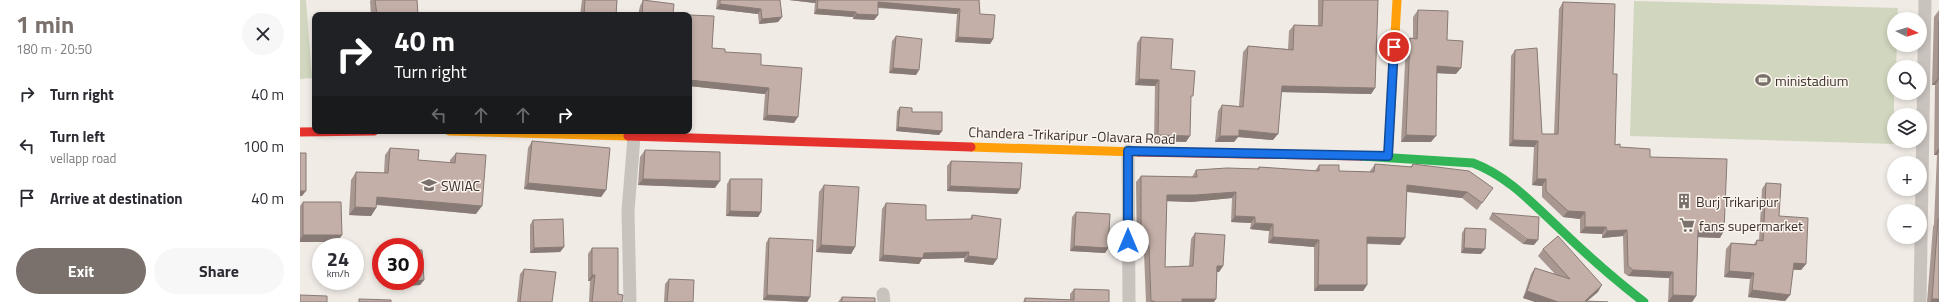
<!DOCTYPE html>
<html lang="en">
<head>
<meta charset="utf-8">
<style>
  body { margin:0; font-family:"Titillium Web",sans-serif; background:#f7f7f7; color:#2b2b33; height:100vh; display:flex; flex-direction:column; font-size:15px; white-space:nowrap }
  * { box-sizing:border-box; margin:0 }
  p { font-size:13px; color:#7c7c81 }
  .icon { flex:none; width:22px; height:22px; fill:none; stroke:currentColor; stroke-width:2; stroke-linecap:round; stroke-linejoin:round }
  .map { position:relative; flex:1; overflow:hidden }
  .side { display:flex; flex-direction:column; background:#fff; width:300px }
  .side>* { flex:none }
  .hud { position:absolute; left:12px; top:12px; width:380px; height:122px; border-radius:8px; box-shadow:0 2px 6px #0003; background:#202124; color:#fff; overflow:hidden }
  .needle { width:26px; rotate:95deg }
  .tools { position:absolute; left:1587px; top:12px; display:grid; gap:8px }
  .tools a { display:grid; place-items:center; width:40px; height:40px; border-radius:50%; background:#fff; box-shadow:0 2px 6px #0003; font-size:20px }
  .speed { position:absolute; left:12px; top:238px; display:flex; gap:8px; font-size:20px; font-weight:700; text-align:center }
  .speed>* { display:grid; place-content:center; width:52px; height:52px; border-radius:50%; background:#fff; box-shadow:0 2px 6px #0003; line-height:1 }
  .speed small { font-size:10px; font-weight:400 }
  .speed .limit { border:6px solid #d22; background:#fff; color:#111 }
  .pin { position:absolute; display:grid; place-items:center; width:34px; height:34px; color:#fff; margin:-17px; border:2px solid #fff; border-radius:50%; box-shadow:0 1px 4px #0007 }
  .me { position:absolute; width:44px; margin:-22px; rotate:0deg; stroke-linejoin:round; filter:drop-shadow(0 0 3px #0008) }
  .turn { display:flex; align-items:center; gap:14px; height:84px; padding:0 16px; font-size:18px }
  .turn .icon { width:52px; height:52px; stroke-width:2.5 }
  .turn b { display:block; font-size:28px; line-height:34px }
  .lanes { display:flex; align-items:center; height:38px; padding:0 16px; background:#0003; justify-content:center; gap:20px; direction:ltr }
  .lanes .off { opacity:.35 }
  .round { display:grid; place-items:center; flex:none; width:42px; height:42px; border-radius:21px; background:#f7f7f7 }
  .head { display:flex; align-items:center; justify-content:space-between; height:68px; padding:0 16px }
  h1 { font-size:24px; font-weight:700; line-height:30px; color:#7a716c }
  .primary-button { display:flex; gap:8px; margin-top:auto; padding:8px 16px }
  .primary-button a { flex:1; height:46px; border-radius:24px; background:#7a716c; color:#fff; font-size:16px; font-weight:700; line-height:46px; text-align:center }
  .primary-button a+a { background:#f7f7f7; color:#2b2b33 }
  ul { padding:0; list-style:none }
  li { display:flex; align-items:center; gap:12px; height:52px; padding:0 16px }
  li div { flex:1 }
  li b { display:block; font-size:15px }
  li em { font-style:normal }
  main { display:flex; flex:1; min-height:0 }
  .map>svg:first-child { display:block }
  .green { fill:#d1d6bf }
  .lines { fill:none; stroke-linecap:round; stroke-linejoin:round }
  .street { stroke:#c9c3be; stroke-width:13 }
  .fast { stroke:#30b455; stroke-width:9 }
  .slow { stroke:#ff9f0a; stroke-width:9 }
  .jam { stroke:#e5322d; stroke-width:9 }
  .wall { fill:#a89690 }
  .shaded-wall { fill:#887a75 }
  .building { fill:#c3afa7; stroke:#887a75 }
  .route-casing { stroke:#114b97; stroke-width:10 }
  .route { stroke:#1a73e8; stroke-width:7 }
  .labels { text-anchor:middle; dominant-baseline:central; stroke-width:3; stroke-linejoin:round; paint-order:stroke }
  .poi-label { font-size:14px; fill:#3b302b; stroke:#fbf5ee; text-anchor:start }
  .street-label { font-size:14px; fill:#3b302b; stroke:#fbf5ee }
</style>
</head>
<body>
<main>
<section class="side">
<div class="head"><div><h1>1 min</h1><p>180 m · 20:50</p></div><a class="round"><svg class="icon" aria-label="close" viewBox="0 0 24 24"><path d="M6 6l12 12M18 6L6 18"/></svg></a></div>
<ul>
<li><svg class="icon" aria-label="right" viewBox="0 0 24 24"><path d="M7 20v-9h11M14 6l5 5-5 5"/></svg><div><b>Turn right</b></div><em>40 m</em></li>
<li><svg class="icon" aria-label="left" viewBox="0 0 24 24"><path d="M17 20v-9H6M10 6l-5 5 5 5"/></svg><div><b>Turn left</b><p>vellapp road</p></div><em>100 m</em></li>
<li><svg class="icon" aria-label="arrive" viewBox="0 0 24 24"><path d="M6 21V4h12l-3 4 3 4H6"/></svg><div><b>Arrive at destination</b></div><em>40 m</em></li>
</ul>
<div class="primary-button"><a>Exit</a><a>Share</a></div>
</section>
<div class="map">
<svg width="1639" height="302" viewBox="0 0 1639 302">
  <rect width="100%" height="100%" fill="#f0ebe5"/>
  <!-- green -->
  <path class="green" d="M0 0H6L12 78 0 79Z
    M1334 1 1598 8 1597 19H1594V45H1597L1596 67H1594V144L1330 136Z"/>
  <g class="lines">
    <!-- street -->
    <path class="street" d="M828 151 829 302
      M583 294 584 302
      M330 302 328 211 334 137
      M1620 302 1625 0"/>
    <!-- fast -->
    <path class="fast" d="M1061 156 1173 163C1208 176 1233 204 1260 229 1287 255 1314 279 1344 302"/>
    <!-- slow -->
    <path class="slow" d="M149 131 328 136
      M671 147 838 152
      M1088 156 1097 0"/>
    <!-- jam -->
    <path class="jam" d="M0 132 74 131
      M328 136 671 147
      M838 152 1061 156"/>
  </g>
  <!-- wall -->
  <path class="wall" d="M71 0H117L118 15H71L70 1Z
    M282 0H317L316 15H280Z
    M343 0 373 14 389 15H338L340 6Z
    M417 0H480L482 17 478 22 459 24 458 14 416 9Z
    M489 0H679L680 14 693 39 690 44 655 42 657 14 578 8V15L574 20 553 19V17L514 14 515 3Z
    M1018 0H1078L1075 88 1071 94 981 92 973 140 938 137 934 142H915L918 111 922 105 939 106 943 52 948 46 988 49 989 31 994 25 1018 26Z
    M1263 2 1313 74 1315 145 1320 147 1350 157 1420 238 1398 237 1396 296 1392 302H1368L1369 278 1328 276 1324 273 1323 236 1302 238V234L1280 233V219L1263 217 1242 197V186L1232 185 1234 147 1209 146 1211 56 1215 50 1242 134H1254L1259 9Z
    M1118 10 1147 40 1156 74 1137 73 1131 142H1101L1106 45 1110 38H1113V17Z
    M1639 10V302H1627L1633 227 1634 224 1637 155H1634L1635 85H1632L1634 17Z
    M389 15 412 48 425 52 461 65 494 123 463 120 465 94 389 86Z
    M596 36 619 70 616 75 589 73 592 41Z
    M841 37 871 69 886 142 854 141 855 86 835 85 837 43Z
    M600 107 612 112 642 131 639 135 596 131 597 111Z
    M232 141 306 190 301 197 224 189 228 148Z
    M90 148 118 160 150 163V160L156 153 176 214 76 205V208L71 216 49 215 51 180 56 172 84 173 85 155Z
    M345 150 415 188 338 185 340 157Z
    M651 161 720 189 717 194 647 191V166Z
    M1075 164 1110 167 1113 164 1193 188 1177 210 1162 198 1106 192 1105 238 1100 245 1067 244V285L1063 291H1014V247L968 243 969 231 950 229 951 223 931 222 932 198 891 202 867 201 865 267 889 266 891 239 895 233 923 266 919 272H917L914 302H846L844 252 837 251 836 182 841 176 892 177 896 170 957 169 959 167 1015 171 1019 165 1039 171 1070 172V171Z
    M430 179 461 212 458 217 426 216 427 184Z
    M1466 183 1479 216 1506 264 1501 270H1493L1490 295 1485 301 1448 297 1450 279 1424 277 1426 249 1431 243 1454 244 1457 240H1459L1462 189Z
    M524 185 555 247 551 254 516 252 519 192Z
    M3 202 42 235 37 242H0V206Z
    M586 203 626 220 670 219 672 215 693 265 664 262V258L622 259 619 264 579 261 582 209Z
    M776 212 808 248 805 253 770 251 772 217Z
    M1192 213 1234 245 1223 244 1189 219Z
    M233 220 264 247 260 252 230 253V225Z
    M1165 228 1181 254 1161 253 1162 233Z
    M469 238 510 297 507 302 463 300 466 243Z
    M292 248 318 294 322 302H289L290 281H288V254Z
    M1243 249 1298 292 1287 301 1308 302H1235L1223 298 1231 274 1235 268 1255 274 1238 256Z
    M224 269 252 302H217L220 274Z
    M369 279 393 302H364L365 284Z
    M124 280 120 285 89 287V281Z
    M774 289 809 302H723L725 298 770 300V294Z
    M542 297 575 302H538Z"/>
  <!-- shaded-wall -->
  <path class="shaded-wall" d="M489 0H517L515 3Z
    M578 2 660 9 657 14 575 7Z
    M420 4 461 9 458 14 416 9Z
    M517 9 556 12 553 17 514 14Z
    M556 14 578 15 574 20 553 19Z
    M482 17 478 22 459 24 462 19Z
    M658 37 693 39 690 44 655 42Z
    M1137 66 1161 68 1156 74 1133 73Z
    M593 68 619 70 616 75 589 73Z
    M1638 78H1639V79L1635 85H1632Z
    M839 79 859 80 855 86 835 85Z
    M389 80 469 88 465 94 389 86Z
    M982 86 1075 88 1071 94 977 92Z
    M467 115 498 117 494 123 463 120Z
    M598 127 642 131 639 135 596 131Z
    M939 130 978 134 973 140 938 137 934 142H915L920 136Z
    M858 135 890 136 886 142 854 141Z
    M1106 135 1136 136 1131 142H1101Z
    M1213 140 1238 141 1234 147 1209 146Z
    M1639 148V152L1637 155H1634Z
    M343 179 420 181 415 188 338 185Z
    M1237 179H1246L1242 186 1232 185Z
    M228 183 306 190 301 197 224 189Z
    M1107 185 1167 192 1162 198 1102 191Z
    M650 186 720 189 717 194 647 191Z
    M0 191H6L2 196H0Z
    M936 192 932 198 891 202 862 201 867 195Z
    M77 197 182 206 176 214 71 204Z
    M55 207 76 208 71 216 49 215Z
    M430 211 461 212 458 217 426 216Z
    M1268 211 1285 212 1280 219 1263 217Z
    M935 216 955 217 951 223 931 222Z
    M955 223 973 224 969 231 950 229Z
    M1285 227H1306L1302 234 1280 233Z
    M1327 230 1323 236 1302 238 1307 231Z
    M1398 230 1424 231 1420 238 1394 237Z
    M3 235H42L37 242H0V239Z
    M973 237 1019 240 1014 247 968 243Z
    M1067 237 1105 238 1100 245 1063 243Z
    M1227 239 1238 240 1234 245 1223 244Z
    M521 245 555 247 551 254 516 252Z
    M841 245H849L844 252 837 251Z
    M774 246 808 248 805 253 770 251Z
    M264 247 260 252 230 253 234 248Z
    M1164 248 1185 249 1181 254 1161 253Z
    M669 252 664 258 622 259 619 264 579 261 583 255 624 253Z
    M668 256 697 259 693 265 664 262Z
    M1494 263 1506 264 1501 270 1489 269Z
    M917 266H923L919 272H912Z
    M1333 270 1373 272 1369 278 1328 276Z
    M1429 271 1454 273 1450 279 1424 277Z
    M292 275H295L290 281H288Z
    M124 280 120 285 89 287 93 282Z
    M1018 285H1067L1063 291H1014Z
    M1302 285 1298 292 1286 302H1284Z
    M1452 290 1490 295 1485 301 1448 297Z
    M1227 291 1258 301V302H1235L1223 298Z
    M467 295 510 297 507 302 463 300Z
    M1373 295 1396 296 1392 302H1368Z
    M882 299H916L914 302H880Z
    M1632 299H1639V302H1630Z"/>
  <!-- building -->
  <path class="building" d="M75 0H117L118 15H77Z
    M285 0H317L316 15H284Z
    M343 0 374 4 373 14 389 15H342Z
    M420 0H480L482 17 462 19 461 9 420 4Z
    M518 0H679L680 14 695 15 693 39 658 37 660 9 578 2V15L556 14V12L517 9Z
    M1023 0H1078L1075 88 982 86 978 134 939 130V136H920L922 105 943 107 948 46 993 50 994 25 1022 26Z
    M1263 2 1315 4 1313 74H1317L1315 145 1320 144V147L1350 149V157L1427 159 1424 231 1398 230 1396 296 1373 295V272L1333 270 1328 266 1327 230 1307 231 1306 227H1285V212L1268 211 1246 191V179H1237L1238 141 1213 140 1215 50 1237 48 1242 134H1258Z
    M1118 10 1148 11 1147 40 1163 41 1161 68 1137 66 1136 136 1106 135 1110 38 1117 39Z
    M389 15 414 16 412 48 425 49V52L461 54V65L502 68 498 117 467 115 469 88 389 80V46L390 37 389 36Z
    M1639 21V78H1638Z
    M596 36 622 39 619 70 593 68Z
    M841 37 873 39 871 69 895 71 893 96H891L890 136 858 135 859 80 839 79Z
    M600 107 612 108V112H642V131L598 127Z
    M232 141 310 148 306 190 228 183Z
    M90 148 119 150 118 160 155 163 156 153 186 155 182 206 77 197 76 208 55 207 56 172 88 173Z
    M345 150 420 152V181L343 179Z
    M0 153H6V191H0Z
    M651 161 722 163 720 189 650 186Z
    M1075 164 1112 167 1113 164 1169 171 1193 188 1182 203 1167 192 1107 185 1105 238 1067 237V285H1018L1019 240 973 237V224L955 223V217L935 216 936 192 896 195H867L865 267 893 266 895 233 925 235 923 266H917L916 299H882V302H854V301H851L849 245H841V176L897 177 896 170 927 168 959 169V167L1019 171V165H1039V171L1074 172Z
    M430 179H462L461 212 430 211Z
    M1466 183 1481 184 1479 216 1508 218 1506 264 1494 263 1490 295 1452 290 1454 273 1429 271 1431 243 1456 245 1457 240 1463 241Z
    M524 185 559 187 555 247 521 245Z
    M3 202H41L42 235H3Z
    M586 203 626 205V220L672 219V215L701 219 697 259 668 256 669 252 624 253 623 258 583 255Z
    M776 212 810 214 808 248 774 246Z
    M1192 213 1239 217 1238 240 1227 239Z
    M263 219 264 247 234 248 233 220Z
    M1638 219H1639V299H1632Z
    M1165 228 1186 229 1185 249 1164 248Z
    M1258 236 1302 285 1285 301 1308 302H1258L1227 291 1235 268 1270 279 1243 249Z
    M469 238 513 240 510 297 467 295Z
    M292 248H318V294L323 295 322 302H292L295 275H292Z
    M115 250H122L124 280 115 281Z
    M224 269 256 272 252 302H220Z
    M369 279 394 280 393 302H367Z
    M93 281H109L93 282Z
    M774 289 809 290V302H725V298L774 300Z
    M0 295 27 296V302H0Z
    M542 297 575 298V302H542Z
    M59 299 91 300V302H59Z"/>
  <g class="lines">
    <defs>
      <path id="route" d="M828 241V151L1088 156 1094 47"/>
    </defs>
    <!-- route casing -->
    <use href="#route" class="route-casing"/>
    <!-- route -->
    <use href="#route" class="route"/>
  </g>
  <!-- icons -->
  <defs>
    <symbol id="stadium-bare" viewBox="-9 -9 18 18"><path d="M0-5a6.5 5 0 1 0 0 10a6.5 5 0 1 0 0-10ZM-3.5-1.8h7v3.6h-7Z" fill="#7a716c" stroke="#fbf5ee" stroke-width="2.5" paint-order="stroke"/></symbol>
    <symbol id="university-bare" viewBox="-9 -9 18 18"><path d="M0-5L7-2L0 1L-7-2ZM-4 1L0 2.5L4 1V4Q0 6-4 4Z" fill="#7a716c" stroke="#fbf5ee" stroke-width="2.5" paint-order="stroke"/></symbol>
    <symbol id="building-bare" viewBox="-9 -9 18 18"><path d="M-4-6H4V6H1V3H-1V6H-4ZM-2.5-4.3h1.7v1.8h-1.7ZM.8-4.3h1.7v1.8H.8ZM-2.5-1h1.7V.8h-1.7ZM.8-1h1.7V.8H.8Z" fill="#7a716c" stroke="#fbf5ee" stroke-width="2.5" paint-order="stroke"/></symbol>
    <symbol id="supermarket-bare" viewBox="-9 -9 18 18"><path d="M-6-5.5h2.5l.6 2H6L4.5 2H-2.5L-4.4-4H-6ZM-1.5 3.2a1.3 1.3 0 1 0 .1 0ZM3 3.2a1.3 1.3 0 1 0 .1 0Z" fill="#7a716c" stroke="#fbf5ee" stroke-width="2.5" paint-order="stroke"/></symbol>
  </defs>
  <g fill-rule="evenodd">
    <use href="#stadium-bare" x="1452" y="69" width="22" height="22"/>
    <use href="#university-bare" x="118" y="174" width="22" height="22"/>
    <use href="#building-bare" x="1373" y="190" width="22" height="22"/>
    <use href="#supermarket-bare" x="1376" y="214" width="22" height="22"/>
  </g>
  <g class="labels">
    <!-- poi labels -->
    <g class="poi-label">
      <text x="1475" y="80">ministadium</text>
      <text x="141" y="185">SWIAC</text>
      <text x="1396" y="201">Burj Trikaripur</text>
      <text x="1399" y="225">fans supermarket</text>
    </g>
    <!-- street labels -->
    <g class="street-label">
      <text transform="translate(772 135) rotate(2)">Chandera -Trikaripur -Olavara Road</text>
    </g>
  </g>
</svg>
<div class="tools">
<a><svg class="needle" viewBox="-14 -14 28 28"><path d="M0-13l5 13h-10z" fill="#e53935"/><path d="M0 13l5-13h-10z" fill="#7c7c81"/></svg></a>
<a><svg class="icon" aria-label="search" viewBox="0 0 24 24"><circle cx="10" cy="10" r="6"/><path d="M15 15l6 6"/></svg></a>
<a><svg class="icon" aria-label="layers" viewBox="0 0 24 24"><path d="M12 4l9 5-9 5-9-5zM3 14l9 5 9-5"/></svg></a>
<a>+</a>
<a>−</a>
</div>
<div class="speed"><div>24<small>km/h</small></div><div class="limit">30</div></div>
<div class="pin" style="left:1094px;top:47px;background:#d93025"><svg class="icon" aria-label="arrive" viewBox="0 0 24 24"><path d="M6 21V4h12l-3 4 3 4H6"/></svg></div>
<svg class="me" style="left:828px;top:241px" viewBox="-20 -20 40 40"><circle r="19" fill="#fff"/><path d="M0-13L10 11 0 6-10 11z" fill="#1a73e8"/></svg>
<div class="hud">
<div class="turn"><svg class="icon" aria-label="right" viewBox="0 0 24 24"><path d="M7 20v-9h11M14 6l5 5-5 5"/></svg><div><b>40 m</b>Turn right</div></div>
<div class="lanes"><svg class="icon off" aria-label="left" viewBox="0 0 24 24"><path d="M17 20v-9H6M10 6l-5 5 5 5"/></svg><svg class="icon off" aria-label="ahead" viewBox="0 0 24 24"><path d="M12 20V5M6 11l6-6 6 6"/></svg><svg class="icon off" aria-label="ahead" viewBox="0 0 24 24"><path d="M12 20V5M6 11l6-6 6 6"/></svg><svg class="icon" aria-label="right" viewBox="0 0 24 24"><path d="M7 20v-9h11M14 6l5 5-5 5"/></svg></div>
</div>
</div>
</main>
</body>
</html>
